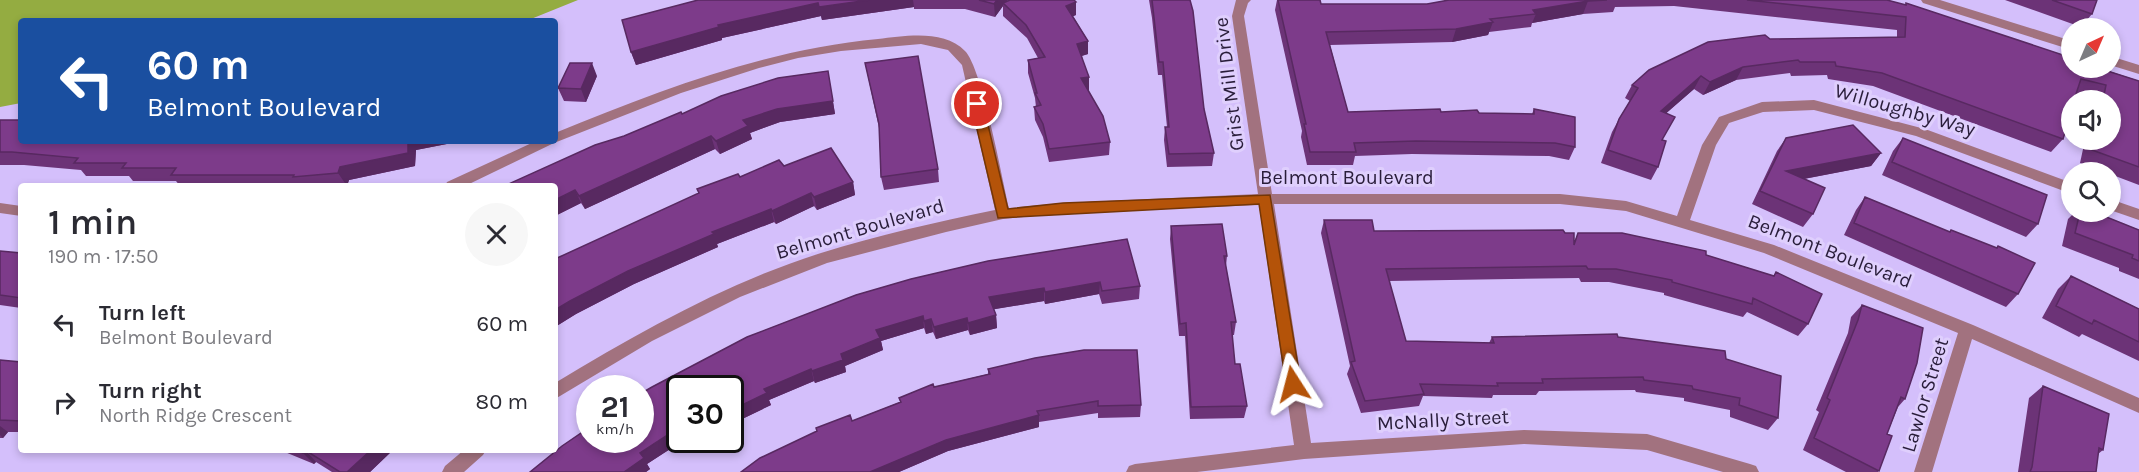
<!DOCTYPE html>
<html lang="en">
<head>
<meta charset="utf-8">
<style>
  body { margin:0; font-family:Karla,sans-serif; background:#f7f7f7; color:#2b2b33; height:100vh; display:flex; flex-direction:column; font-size:22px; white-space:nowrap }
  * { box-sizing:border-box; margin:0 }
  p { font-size:20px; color:#7c7c81 }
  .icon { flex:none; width:33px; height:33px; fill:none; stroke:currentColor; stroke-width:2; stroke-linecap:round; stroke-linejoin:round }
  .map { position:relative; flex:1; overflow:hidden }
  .details { position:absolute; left:18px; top:183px; width:540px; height:270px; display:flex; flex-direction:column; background:#fff; border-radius:6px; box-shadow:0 3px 9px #0003 }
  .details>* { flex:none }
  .banner { position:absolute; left:18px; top:18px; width:540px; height:126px; border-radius:6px; box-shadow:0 3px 9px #0003; background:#1a4fa0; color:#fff; overflow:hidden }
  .needle { width:39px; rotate:44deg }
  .buttons { position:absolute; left:2061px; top:18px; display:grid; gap:12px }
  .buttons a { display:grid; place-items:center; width:60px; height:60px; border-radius:50%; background:#fff; box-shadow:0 3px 9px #0003; font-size:30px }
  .speed { position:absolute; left:576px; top:375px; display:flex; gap:12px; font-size:30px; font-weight:700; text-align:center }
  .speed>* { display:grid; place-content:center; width:78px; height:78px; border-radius:50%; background:#fff; box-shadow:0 3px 9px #0003; line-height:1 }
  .speed small { font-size:15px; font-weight:400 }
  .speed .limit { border:3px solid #111; border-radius:9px; background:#fff; color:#111 }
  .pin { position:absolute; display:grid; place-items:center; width:51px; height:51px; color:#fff; margin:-26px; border:3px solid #fff; border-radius:50%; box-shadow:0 2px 6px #0007 }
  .me { position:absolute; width:66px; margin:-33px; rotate:351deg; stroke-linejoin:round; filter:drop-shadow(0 0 4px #0008) }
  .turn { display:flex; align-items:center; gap:21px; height:126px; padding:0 30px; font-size:27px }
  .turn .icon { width:78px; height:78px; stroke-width:2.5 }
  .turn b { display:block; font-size:42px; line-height:51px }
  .round { display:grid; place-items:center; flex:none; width:63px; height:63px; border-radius:32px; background:#f7f7f7 }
  .head { display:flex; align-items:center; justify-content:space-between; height:102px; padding:0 30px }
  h1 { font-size:36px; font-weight:600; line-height:45px }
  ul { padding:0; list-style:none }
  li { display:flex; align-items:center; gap:18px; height:78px; padding:0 30px }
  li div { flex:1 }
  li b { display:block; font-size:22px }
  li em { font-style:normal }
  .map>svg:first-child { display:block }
  .green { fill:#94ac41 }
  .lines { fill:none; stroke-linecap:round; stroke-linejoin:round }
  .minor { fill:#a2727f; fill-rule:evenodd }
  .wall { fill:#6c3377 }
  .shaded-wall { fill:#582961 }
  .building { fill:#7d3b8a; stroke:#582961; stroke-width:1.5 }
  .route { fill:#b45309; stroke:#753606; stroke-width:1.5 }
  .labels { text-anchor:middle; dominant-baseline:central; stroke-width:6; stroke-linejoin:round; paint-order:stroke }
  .street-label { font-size:20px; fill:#291d3a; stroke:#dfcffd }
</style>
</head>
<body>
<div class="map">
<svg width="2139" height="472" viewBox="0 0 2139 472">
  <rect width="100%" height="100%" fill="#d4bffb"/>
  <!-- green -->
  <path class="green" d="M0 0H578L526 21H21V103L0 107Z"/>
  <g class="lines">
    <!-- minor -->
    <path class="minor" d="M1236 0H1251L1248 3 1244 16 1272 194H1560L1626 201 1677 216 1702 145 1719 117 1762 102 1814 100 1925 129 2072 183V194L1916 136 1814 110 1763 112 1729 123 1716 145 1690 220 1774 245 1973 325 2139 398V413L1972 339 1932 472H1914L1958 333 1764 253 1626 211 1560 204H1274L1311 443 1524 430 1647 434 1750 464 1756 466 1759 472H1723L1647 450 1524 444 1304 459 1197 472H1126L1129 466 1135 464 1294 445 1259 205 1063 213 1003 219 946 232 827 263 740 297 652 341 555 399V383C640 332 726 283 821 253 878 235 937 222 995 210L962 65 948 50 921 44 841 51 798 58 759 68 681 93 554 143 465 186H445L447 182 536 141H555V133C660 90 764 50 878 39 905 36 944 29 965 51 982 68 1002 178 1009 208L1063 203 1258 194 1232 16Z
      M1921 0H1940L2072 41V50L1923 3Z
      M2110 56 2139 65V74L2110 65Z
      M2110 199 2139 209V220L2110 210Z
      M0 203 21 206V216L0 213Z
      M464 450H486L483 455 464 472H442L445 466Z"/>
  </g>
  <!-- wall -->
  <path class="wall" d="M698 0H1008L1006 2H1076V15L1073 16 1088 41V54L1082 56 1089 90H1088L1110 142 1109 155 1049 162 1043 137 1035 120 1034 107H1036L1035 98 1028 73V60L1038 58 1027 38 1003 16V6L995 17 965 9H914V7L822 20 821 16 722 38V40L636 65 631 52Z
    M1149 0H1190L1204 109 1214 153 1212 166 1167 167 1164 140 1165 127H1167L1162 75H1158L1152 18Z
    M1277 0H1320L1321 4H1427L1449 0H1887L1905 5 1906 3 2139 81V185L2110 174V172H2107L2080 163 2085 140H2110V100H2094V98L2076 94 2063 139 2051 152 1873 86 1828 79 1827 75 1791 76 1790 73 1736 80 1703 95 1694 89 1666 113 1658 167 1651 180 1601 163 1612 132 1619 119 1630 101 1625 98 1632 85 1770 39 1897 37V30L1674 6 1615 7 1613 12 1583 14 1532 23 1531 27 1489 32 1488 35 1452 42 1330 45 1348 112H1441L1532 114 1534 109 1575 147 1569 160 1549 156 1412 154 1355 156 1353 165H1307L1301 137 1302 131 1275 10Z
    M2005 0H2097L2092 14 2081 27Z
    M865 63 938 169 939 182 884 190 881 177 879 128Z
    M828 71 835 114 780 122 750 133 752 139 720 154 715 149 585 209 581 203 555 216 624 136 682 114Z
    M597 76 586 102 564 101 558 88Z
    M0 120 21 141H462L416 150 415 166 349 180 347 186H180L176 181H133L129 176H86L81 170 24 165H0Z
    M1786 138 1881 153 1871 166 1804 179 1813 214 1803 227 1752 204 1777 151Z
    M1903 138 2038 224 2026 237 1882 175 1893 151Z
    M784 166 853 182 855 195 817 210 814 206 776 224 774 222 717 244 718 247 634 284 576 314 555 327V263L699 193 697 189Z
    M1865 197 1949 232 1951 230 1996 248 1998 246 2018 294 2006 307 1844 235 1856 210Z
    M2075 212H2094L2139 230V279L2119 271V268L2062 246 2068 219Z
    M1324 220 1374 231 1565 233 1574 242 1578 233 1706 255 1774 276 1776 272 1808 324 1798 336 1747 312 1743 317 1664 295V293L1609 282H1581L1579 278 1389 281 1406 341 1489 343 1492 337H1618L1726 359 1778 418 1768 430 1730 417V410L1684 401V398L1636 392 1635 390 1539 391 1536 395H1493L1492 398 1423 396 1419 406 1361 413 1347 374 1350 366 1321 233Z
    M1171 226 1227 256 1226 266 1236 322 1234 335H1232L1235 364 1247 406 1244 418 1190 419 1185 336H1179L1170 239Z
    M1127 239 1140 286 1139 299 1102 304 1099 294 1045 304 1044 301 994 309 996 315 997 328 970 335 968 330 936 339 933 332 926 334 924 328 881 341 883 350 845 366 846 372 815 383 814 381 769 400 771 405 740 420 739 418 730 423V388H680V440H684L647 464 650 469 646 472H530L562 446 590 427V440H640V394L652 387 747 337 856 295 911 279 988 261Z
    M0 251 21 253V308L0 305Z
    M2071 276 2139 309V361L2082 334 2079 337 2042 318 2058 289Z
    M1862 305 1905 399 1898 407 1887 434 1878 472H1846L1803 450 1819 412 1816 410 1848 333 1851 317Z
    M0 360 21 362V432H8L3 438H0Z
    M988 369 1141 405 1140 417 1098 418V413L1039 422V427L948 451 899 472H741L852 421 900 402 899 398 934 387 988 374Z
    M2043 386 2103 450 2098 454 2096 472H2018L2029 398Z
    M280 450H393L370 472H332L316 462 314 464Z"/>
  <!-- shaded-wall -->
  <path class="shaded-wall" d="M869 0H913L914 7 822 20 819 7Z
    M997 0H1008L1004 5 1003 3V6L995 17 994 4Z
    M1588 1 1583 14 1532 23 1536 14 1533 10Z
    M1076 2V15L1066 19V6Z
    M818 3 821 16 722 38V40L636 65 631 52 718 25Z
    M1493 22 1488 35 1452 42 1456 29Z
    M1088 41V54L1077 57V44Z
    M592 63 597 76 586 102 581 89Z
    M1743 67 1736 80 1703 95 1710 82Z
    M828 71 835 114 780 122 750 133 752 139 720 154 716 141 743 120Z
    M1701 76 1694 89 1654 124 1661 111Z
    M1089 77V90L1081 91V78Z
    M711 136 715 149 585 209 579 196Z
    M408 141H462L416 150 415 166 349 180 347 186 338 173 340 167Z
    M1881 153 1871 166 1777 184 1786 171Z
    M853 182 855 195 817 210 814 197Z
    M575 190 581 203 555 216V200Z
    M811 193 814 206 776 224 772 211Z
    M771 209 774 222 717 244 718 247 634 284 576 314 555 327V310L570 301 628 271 712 232Z
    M1100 282 1099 294 1045 304V292Z
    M1044 288V301L990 310 989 297Z
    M996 315 997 328 970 335 968 323Z
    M923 316 924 328 881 341 883 350 845 366 846 372 815 383 812 371 841 354 876 330Z
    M967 318 968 330 936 339 934 327Z
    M931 319 933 332 926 334 924 321Z
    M811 369 814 381 769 400 771 405 740 420 736 408 764 389Z
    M735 406 739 418 730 423V409Z
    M1039 415V427L948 451 899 472H870L946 440Z
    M0 426 8 432 3 438 0 435Z
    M680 427V440H684L647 464 650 469 646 472H624L640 453Z
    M695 440H704L697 444Z
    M305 450 316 462 314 464 303 453Z
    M371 450H393L370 472H347Z"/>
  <!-- building -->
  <path class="building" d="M698 0H869L819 7 818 3 718 25 719 27 631 52 622 20Z
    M979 0H997L994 4Z
    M1010 0H1074L1076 2 1066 6 1088 41 1077 44 1089 77 1081 78 1103 116 1110 142 1049 149 1043 124 1034 107 1041 105 1035 93H1037L1028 60 1045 57 1026 25 1003 3Z
    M1152 0H1190L1193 11 1204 109 1214 153 1169 154 1165 127H1169L1163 62H1159Z
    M1278 0H1320L1321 4H1427L1449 0H1607L1588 1 1533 10 1536 14 1490 19 1493 22 1456 29 1326 32 1348 112 1440 109 1441 112 1477 110 1479 113 1534 114V109L1575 117V147L1555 143 1416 141 1354 143 1356 152H1310L1304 124H1306Z
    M1747 0H1887L1906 5V3L2072 58V68H2098L2139 81V167L2092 150 2095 140H2110V100H2103L2106 85 2081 79 2074 100H2072V110L2063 139 1882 73 1836 66 1835 62H1800L1798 60 1743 67 1710 82 1701 76 1661 111 1675 117 1662 140 1666 141 1658 167 1608 150 1619 119 1638 88 1632 85 1649 70 1708 42 1765 35 1770 39 1905 37 1906 17Z
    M2052 0H2097L2092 14Z
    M918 56 938 169 881 177 879 124 865 63Z
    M570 63H592L581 89 558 88Z
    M828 71 833 101 777 109 743 120 748 126 716 141 711 136 579 196 575 190 555 200V186H504L595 145 624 136 681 112 682 114 721 96 778 78Z
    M0 120H21V141H408V153L340 167 338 173 293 177 294 175H171L176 168H122L126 163H74L78 158 12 152H0Z
    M1853 125 1881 153 1786 171 1825 188 1813 214 1760 191 1786 138Z
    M1903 138 2047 195 2038 224 1892 162Z
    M831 148 853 182 814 197 811 193 772 211 771 209 712 232 714 234 628 271 570 301 555 310V263L556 262 555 259 699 193 697 189 738 174 740 177 779 160 784 166Z
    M1865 197 1950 232 1951 230 1997 248 1998 246 2035 263 2018 294 1854 223Z
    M2080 212H2094L2139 230V261L2132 258 2133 255 2075 233Z
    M1324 220H1372L1374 231 1563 230 1565 233H1574V245L1578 233H1622L1706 251V255L1774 276 1776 272 1822 294 1808 324 1753 298 1752 304 1672 282V280L1616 269H1588L1586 266 1386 269 1406 341 1494 343 1492 337 1617 334 1618 337 1725 351 1726 359 1781 376 1778 418 1739 405 1740 398 1693 389 1692 386 1644 380 1643 377 1542 379 1543 383H1497L1498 386 1420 384 1424 394 1365 401 1351 362 1355 361Z
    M1222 224 1227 256H1224L1236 322H1231L1235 364H1240L1247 406 1191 407 1186 323 1180 324 1171 226Z
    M1127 239 1140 286 1102 291 1100 282 1045 292 1044 288 989 297 996 315 968 323 967 318 934 327 931 319 924 321 923 316 876 330 880 338 841 354 843 360 812 371 811 369 764 389 767 393 736 408 735 406 730 409V388H680V427L640 453 644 458 624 472H530L562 446 590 427V440H640V394L652 387 747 337 856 295 911 279 988 261Z
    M0 251 21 253V298L0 295Z
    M2071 276 2139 309V342L2094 320 2092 324 2056 306Z
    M1862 305 1923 328 1917 363 1905 399 1901 397 1887 434 1892 436 1879 471 1814 438 1830 400 1827 398 1858 320Z
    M1084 350H1137L1141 405 1098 406V401L1037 411 1039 415 946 440 870 472H741L760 458 817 431 816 428 850 415 852 421 901 402 899 398 933 384 934 387 990 374 988 369 1035 358Z
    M0 360 21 362V421L0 420Z
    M2043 386 2109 414 2103 450 2099 448 2096 472H2030L2032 467Z
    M296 450H371L347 472H340L305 450 303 453Z"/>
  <!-- route -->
  <path class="route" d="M977 99 983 104 1008 209 1063 203 1270 195 1301 384 1299 389 1293 391 1286 384 1259 204 998 218 971 104Z"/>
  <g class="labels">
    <!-- street labels -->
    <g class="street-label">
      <text transform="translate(1229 84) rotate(-97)">Grist Mill Drive</text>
      <text transform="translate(1905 110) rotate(16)">Willoughby Way</text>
      <text x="1347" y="177">Belmont Boulevard</text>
      <text transform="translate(860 229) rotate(-16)">Belmont Boulevard</text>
      <text transform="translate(1830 251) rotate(21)">Belmont Boulevard</text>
      <text transform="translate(1925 395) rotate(-73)">Lawlor Street</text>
      <text transform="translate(1443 420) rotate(-3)">McNally Street</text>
    </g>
  </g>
</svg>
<div class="buttons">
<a><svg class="needle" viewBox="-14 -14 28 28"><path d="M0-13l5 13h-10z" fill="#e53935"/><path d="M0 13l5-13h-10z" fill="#7c7c81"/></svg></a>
<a><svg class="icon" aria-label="sound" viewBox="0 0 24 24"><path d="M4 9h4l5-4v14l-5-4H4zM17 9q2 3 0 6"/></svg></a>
<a><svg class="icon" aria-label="search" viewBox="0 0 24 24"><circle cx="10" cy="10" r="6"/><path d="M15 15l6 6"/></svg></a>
</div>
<div class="speed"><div>21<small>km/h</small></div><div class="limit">30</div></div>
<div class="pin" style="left:977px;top:104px;background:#d93025"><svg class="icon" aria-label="arrive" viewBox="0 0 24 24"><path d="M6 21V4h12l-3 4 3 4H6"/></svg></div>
<svg class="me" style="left:1293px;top:384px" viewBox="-20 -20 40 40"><path d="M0-17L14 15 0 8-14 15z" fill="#b45309" stroke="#fff" stroke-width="4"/></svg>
<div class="banner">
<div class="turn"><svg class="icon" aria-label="left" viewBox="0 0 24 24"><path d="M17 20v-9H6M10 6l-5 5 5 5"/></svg><div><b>60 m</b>Belmont Boulevard</div></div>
</div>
<section class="details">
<div class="head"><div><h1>1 min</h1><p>190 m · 17:50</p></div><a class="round"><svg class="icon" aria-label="close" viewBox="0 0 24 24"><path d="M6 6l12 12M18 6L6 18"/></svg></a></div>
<ul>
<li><svg class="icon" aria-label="left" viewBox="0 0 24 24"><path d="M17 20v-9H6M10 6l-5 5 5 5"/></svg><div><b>Turn left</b><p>Belmont Boulevard</p></div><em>60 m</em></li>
<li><svg class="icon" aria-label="right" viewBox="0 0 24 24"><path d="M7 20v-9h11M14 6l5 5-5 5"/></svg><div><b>Turn right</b><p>North Ridge Crescent</p></div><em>80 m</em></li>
</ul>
</section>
</div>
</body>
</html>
